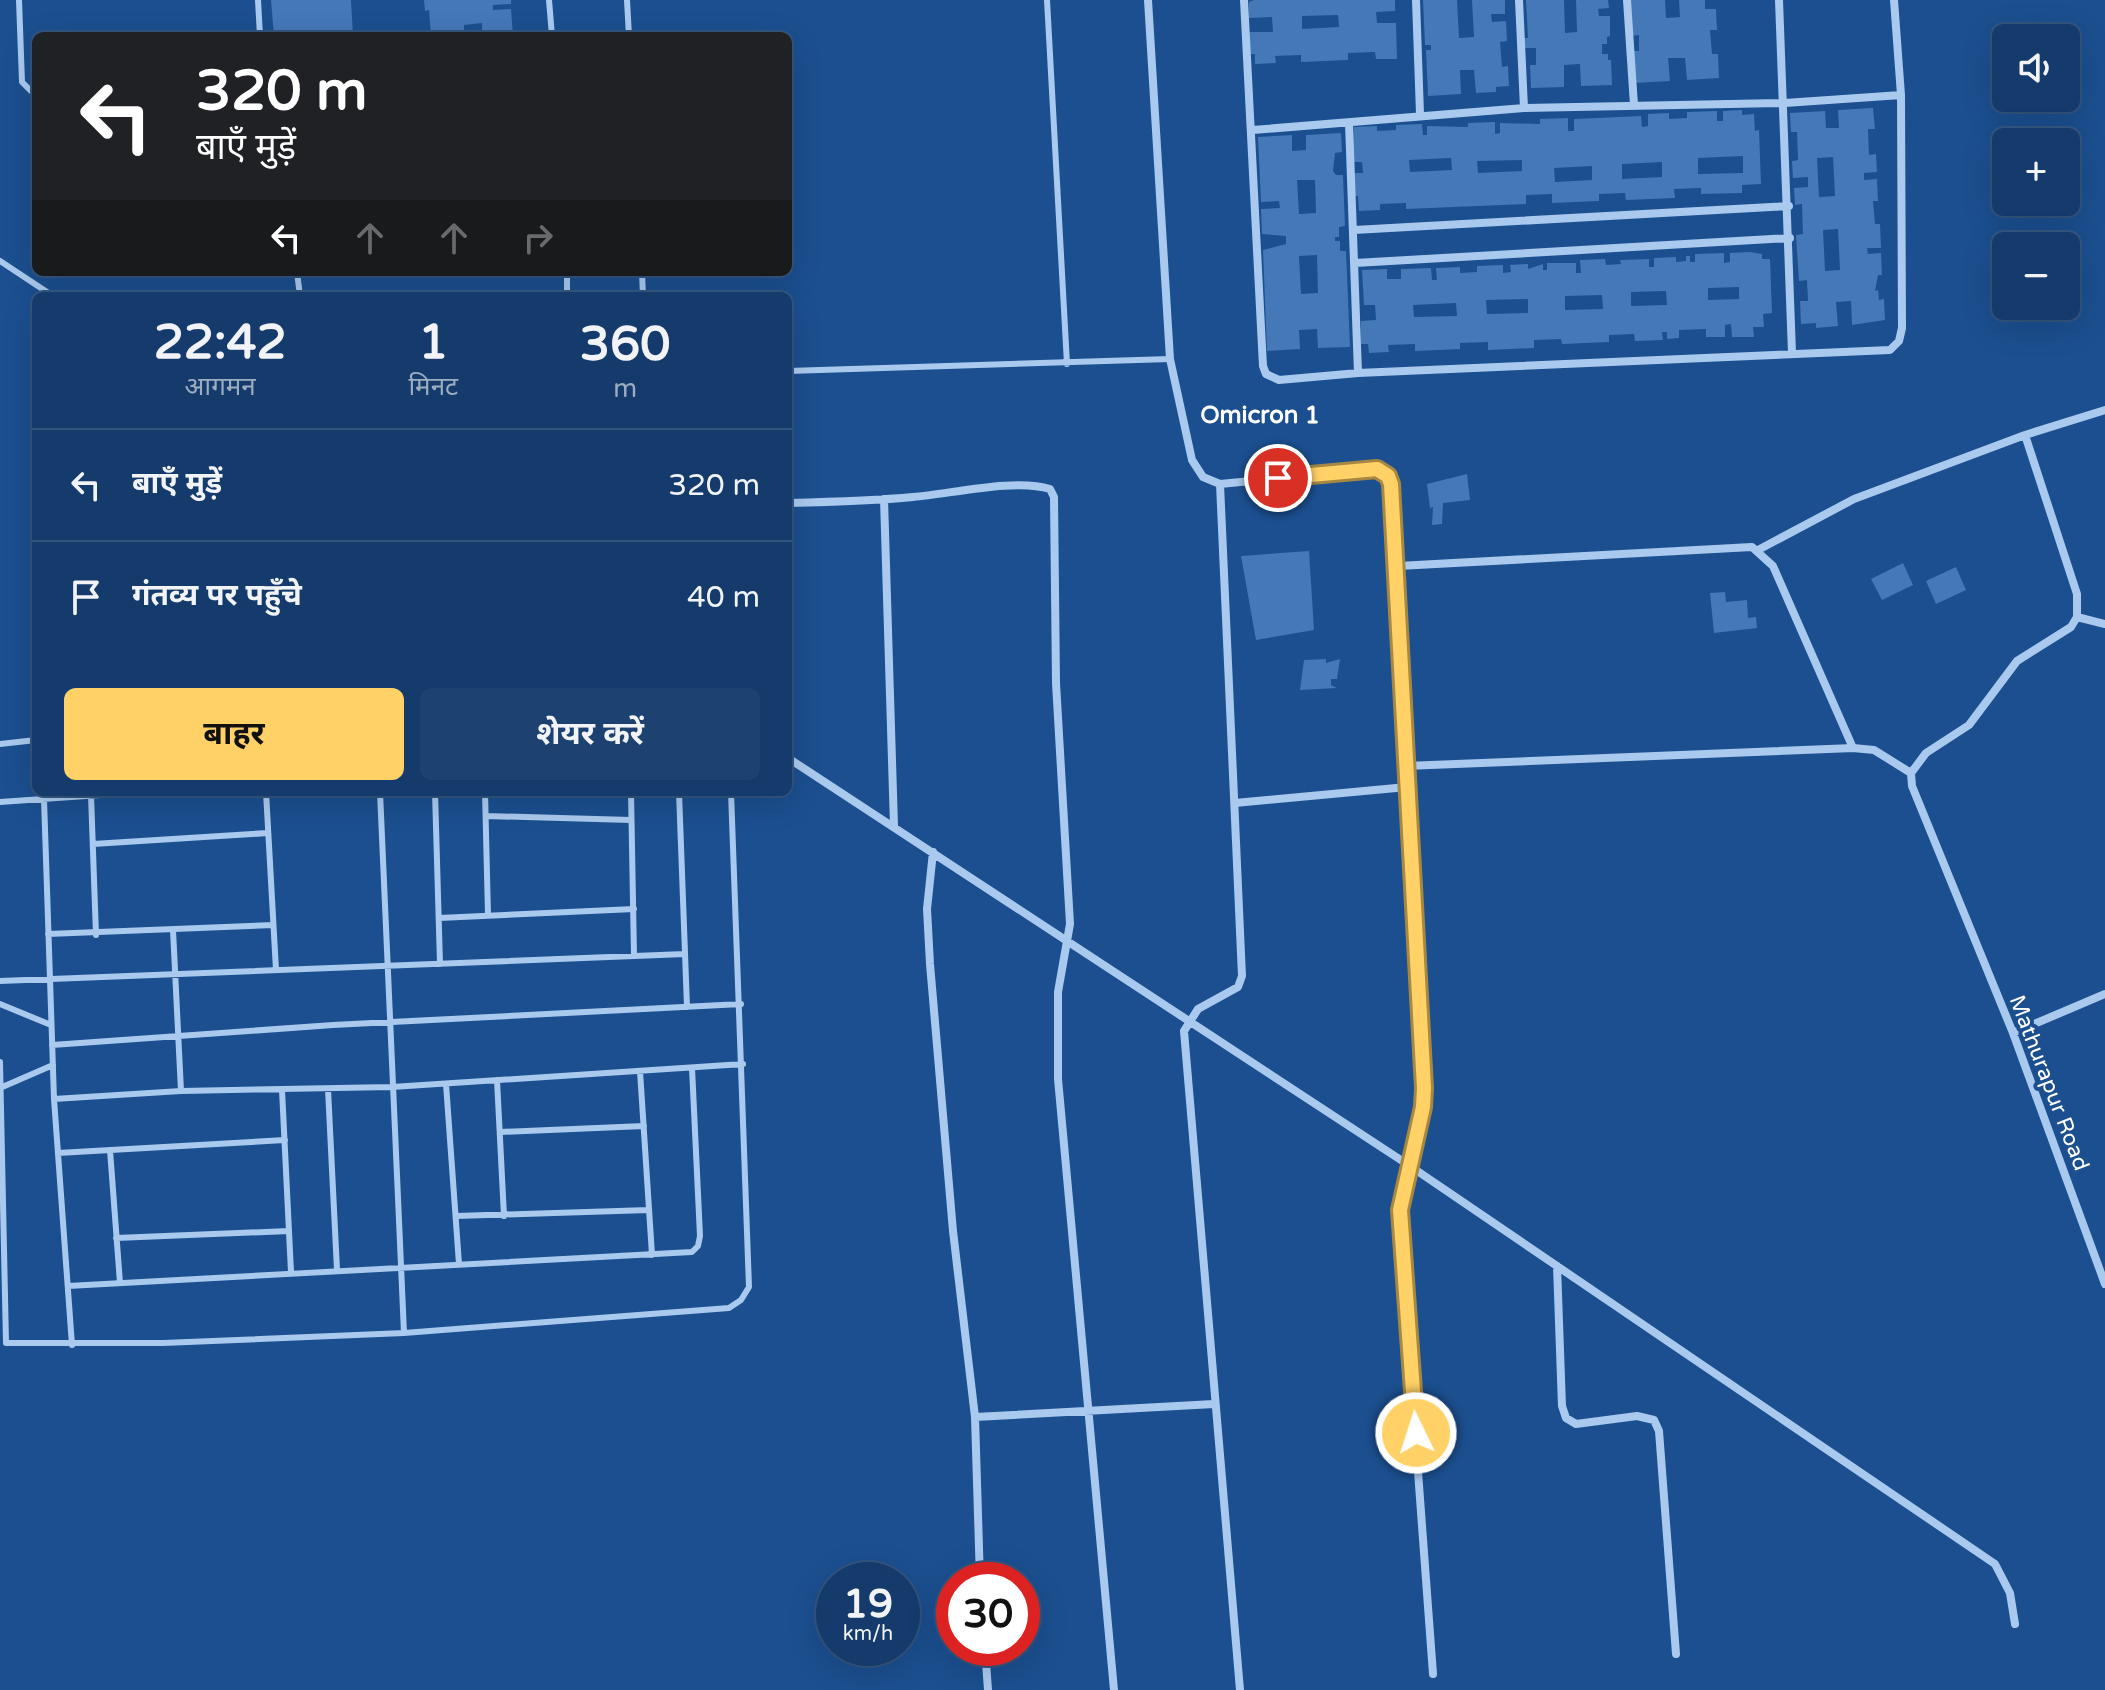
<!DOCTYPE html>
<html lang="hi">
<head>
<meta charset="utf-8">
<style>
  body { margin:0; font-family:"Varela Round","Noto Sans Devanagari",sans-serif; background:#1d4271; color:#f1f3f6; height:100vh; display:flex; flex-direction:column; font-size:30px; white-space:nowrap }
  * { box-sizing:border-box; margin:0 }
  p { font-size:26px; color:#9dadc1 }
  .icon { flex:none; width:44px; height:44px; fill:none; stroke:currentColor; stroke-width:2; stroke-linecap:round; stroke-linejoin:round }
  .map { position:relative; flex:1; overflow:hidden }
  .details { position:absolute; left:32px; top:292px; width:760px; height:504px; display:flex; flex-direction:column; background:#143b6b; border-radius:12px; box-shadow:0 8px 32px #0002,0 0 0 2px #33557e }
  .details>* { flex:none }
  .top-card { position:absolute; left:32px; top:32px; width:760px; height:244px; border-radius:12px; box-shadow:0 8px 32px #0002,0 0 0 2px #33557e; background:#202124; color:#fff; overflow:hidden }
  .buttons { position:absolute; left:1992px; top:24px; display:grid; gap:16px }
  .buttons a { display:grid; place-items:center; width:88px; height:88px; border-radius:12px; background:#143b6b; box-shadow:0 8px 32px #0002,0 0 0 2px #33557e; font-size:40px }
  .speed { position:absolute; left:816px; top:1562px; display:flex; gap:16px; font-size:40px; font-weight:700; text-align:center }
  .speed>* { display:grid; place-content:center; width:104px; height:104px; border-radius:50%; background:#143b6b; box-shadow:0 8px 32px #0002,0 0 0 2px #33557e; line-height:1 }
  .speed small { font-size:20px; font-weight:400 }
  .speed .limit { border:12px solid #d22; background:#fff; color:#111 }
  .pin { position:absolute; display:grid; place-items:center; width:68px; height:68px; color:#fff; margin:-34px; border:4px solid #fff; border-radius:50%; box-shadow:0 2px 8px #0007 }
  .me { position:absolute; width:88px; margin:-44px; rotate:356deg; stroke-linejoin:round; filter:drop-shadow(0 0 6px #0008) }
  .turn { display:flex; align-items:center; gap:28px; height:168px; padding:0 32px; font-size:36px }
  .turn .icon { width:104px; height:104px; stroke-width:2.5 }
  .turn b { display:block; font-size:56px; line-height:68px }
  .lanes { display:flex; align-items:center; height:76px; padding:0 32px; background:#0003; justify-content:center; gap:40px; direction:ltr }
  .lanes .off { opacity:.35 }
  .eta { display:flex; justify-content:space-evenly; align-items:center; height:136px; text-align:center }
  .eta b { font-size:48px; font-weight:700; line-height:56px }
  .button { display:flex; gap:16px; margin-top:auto; padding:16px 32px }
  .button a { flex:1; height:92px; border-radius:12px; background:#ffd166; color:#111; font-size:32px; font-weight:700; line-height:92px; text-align:center }
  .button a+a { background:#1d4271; color:#f1f3f6 }
  ul { padding:0; list-style:none }
  li { display:flex; align-items:center; gap:24px; height:112px; padding:0 32px; border-top:2px solid #33557e }
  li div { flex:1 }
  li b { display:block; font-size:30px }
  li em { font-style:normal }
  .map>svg:first-child { display:block }
  .building { fill:#4478b7; fill-rule:evenodd }
  .lines { fill:none; stroke-linecap:round; stroke-linejoin:round }
  .service { stroke:#a9c9ee; stroke-width:6 }
  .minor { stroke:#a9c9ee; stroke-width:8 }
  .route-casing { stroke:#a68842; stroke-width:20 }
  .route { stroke:#ffd166; stroke-width:14 }
  .labels { text-anchor:middle; dominant-baseline:central; stroke-width:8; stroke-linejoin:round; paint-order:stroke }
  .street-label { font-size:22px; fill:#fff; stroke:#1b4f8f }
  .neighbourhood-label { font-size:24px; font-weight:bold; fill:#fff; stroke:#1b4f8f }
</style>
</head>
<body>
<div class="map">
<svg width="2105" height="1690" viewBox="0 0 2105 1690">
  <rect width="100%" height="100%" fill="#1b4f8f"/>
  <!-- building -->
  <path class="building" d="M271 0H351L353 36H274Z
    M424 0H511V4L493 5V10L511 9 513 36H482V23L464 25V36H431L429 10 425 11Z
    M1254 0H1395V11L1376 12 1377 23H1396L1397 59H1376L1375 52 1348 53V60L1301 62V55L1275 56 1276 63 1255 64V54H1250L1249 32H1273L1272 17 1249 18V2ZM1338 15 1339 27 1302 29V16Z
    M1423 0H1457L1459 38 1474 37 1472 0H1505V14H1491L1492 22 1506 21 1507 41 1500 42 1502 67 1508 66 1509 86 1496 87V92L1476 93 1474 70H1460L1461 94 1428 96 1426 50H1431V45H1425Z
    M1526 0H1564L1565 33 1577 32 1576 0H1608L1609 8 1598 9 1599 16H1610V36L1607 37V44H1602V54H1608V60H1611L1612 85 1581 86 1580 64 1564 65V87L1531 88 1530 65H1536V48H1524V38H1528Z
    M1630 0H1665L1666 18 1680 17 1679 0H1705V9H1716L1717 30H1710L1712 54H1718L1719 78 1687 80 1685 58H1668L1670 81 1634 83 1633 51H1639V35L1632 36Z
    M1873 108 1875 129H1868L1869 155 1876 154 1877 172 1864 173V180L1877 179 1878 201H1873L1875 224H1880L1881 248H1867L1868 254 1881 253 1882 275H1878L1875 291 1878 290 1879 300 1884 299 1885 320 1852 325 1851 301 1836 302 1838 326 1816 328V323L1801 324 1800 301H1808L1807 280 1799 281 1796 235 1803 234 1802 204 1795 205 1794 188 1808 187V177L1793 178 1792 161 1798 160 1797 132H1791L1790 113 1825 111 1826 128H1839L1838 110ZM1833 157 1835 196 1819 197 1817 158ZM1838 229 1840 270 1825 271 1823 230Z
    M1742 110V115L1754 114 1755 131 1759 130 1761 184 1742 185V193L1701 194V188L1674 189 1675 198 1626 200 1625 193 1599 194V201L1552 203V194L1526 195V204L1406 209V203L1380 204V210L1359 211 1358 196H1355L1354 173H1363L1362 162H1352L1354 127 1377 126V131L1396 130V125L1422 124 1423 135H1427V126L1468 127V123L1495 122V134L1500 133V123L1540 124V119L1568 118V131H1574V119L1641 116 1642 127 1648 126V114L1669 113V119L1687 118V112L1717 111V121H1723V111ZM1743 156V173L1698 174V158ZM1451 158 1452 170 1410 172 1409 160ZM1522 160V171L1478 173 1477 161ZM1662 162V177L1622 179V164ZM1592 166V180L1555 182 1554 168Z
    M1341 133 1342 152 1335 153 1333 171 1336 175H1343L1345 226 1339 227V237H1335V241H1340V251H1346L1350 347 1318 348 1317 329 1299 330 1300 349 1267 351 1263 250 1286 244V236L1262 234 1261 209 1280 208 1279 201 1261 202 1258 137 1292 135V151L1306 150V135ZM1297 180H1315L1316 213 1299 214ZM1317 255 1318 293 1301 294 1299 256Z
    M1750 252 1762 254V259H1770L1772 313 1763 314 1764 327H1753L1754 337H1732L1731 324 1725 325V337H1706V329L1679 330V338L1667 339V332H1662L1663 340 1635 341 1634 334 1609 335V342L1562 344 1561 339 1534 340V348L1488 350V342L1460 343V349L1415 351V344L1388 345 1389 352 1369 353 1368 344H1361V321L1376 320 1375 305H1364L1362 270 1387 269V279H1401V269L1431 268 1432 280H1437L1436 268 1460 267V273L1477 272V266L1503 265V273L1511 272 1510 265 1528 264V269L1543 264V270H1547V263H1576V273H1581L1580 260 1605 259 1606 265 1621 264 1620 260 1649 259V267H1654V258L1676 257V262L1686 261V256H1690V262H1695V254L1724 253V263L1730 262V253ZM1739 287V299L1708 300V288ZM1666 291 1667 305 1631 306V292ZM1602 295 1603 309 1565 310V296ZM1528 299V313L1487 314 1486 300ZM1456 303 1457 316 1414 317 1413 305Z
    M1467 474 1470 500 1443 503 1442 524 1432 525 1433 507 1430 508 1427 484Z
    M1309 551 1314 630 1256 640 1241 556Z
    M1903 563 1913 585 1882 600 1871 579Z
    M1956 567 1966 590 1936 604 1926 581Z
    M1725 592 1726 602 1747 600 1748 618 1756 617 1757 628 1714 633 1710 593Z
    M1326 659V663L1340 659 1337 679H1331V685L1337 688 1300 690 1304 660Z"/>
  <g class="lines">
    <!-- service -->
    <path class="service" d="M19 0 22 82 36 96
      M258 0 260 36
      M549 0 552 36
      M627 0 629 36
      M1047 0 1067 364
      M0 261 53 296
      M297 272 300 296
      M642 272 643 296
      M567 296V272
      M788 371 1170 359
      M0 744 36 740
      M266 792 276 970
      M380 792 404 1333
      M435 792 440 964
      M485 792 488 915
      M631 792 634 956
      M679 792 687 1007
      M91 795 96 935
      M44 799 54 1099 72 1345
      M0 802 143 792
      M486 816 631 820
      M93 844 268 833
      M439 918 634 909
      M173 930 181 1091
      M48 934 273 925
      M0 981 685 954
      M0 1004 51 1025
      M52 1045 333 1025 741 1004
      M0 1062 6 1343H163L404 1333 729 1308 741 1300 749 1287 731 792
      M640 1071 652 1255
      M497 1080 504 1216
      M446 1084 459 1264
      M0 1088 53 1065
      M328 1089 337 1270
      M282 1090 291 1272
      M54 1099 181 1091 392 1087 743 1064
      M501 1132 644 1126
      M110 1150 120 1283
      M58 1153 285 1140
      M456 1216 649 1210
      M116 1238 289 1231
      M68 1286 692 1252 698 1246 700 1236 692 1068"/>
    <!-- minor -->
    <path class="minor" d="M1148 0 1170 359 1192 460 1203 477 1220 484 1377 469 1391 484 1424 1088C1422 1136 1400 1181 1400 1229L1433 1674
      M1244 0 1263 366 1266 374 1279 380 1358 373 1890 350 1899 341 1902 328 1901 95 1894 0
      M1416 0 1420 114
      M1519 0 1524 108
      M1627 0 1634 105
      M1779 0 1792 353
      M1349 123 1358 373
      M1253 130 1524 108 1785 103 1901 95
      M1354 230 1789 206
      M1355 263 1790 238
      M2025 435 2077 594V617L2071 627 2017 661 1969 725 1926 753 1911 773 1912 786 2013 1033 2105 1284
      M1220 484 1242 976 1238 987 1198 1009 1184 1031 1240 1690
      M884 499 894 826
      M788 503C830 502 872 501 913 497 951 494 1015 478 1050 489L1054 497 1056 683 1070 924 1058 992V1079L1114 1690
      M1758 550 1854 499 2025 435 2105 410
      M1398 566 1752 547 1773 566 1853 748
      M2077 617 2105 624
      M788 758 1410 1166 1995 1564 2010 1593 2015 1624
      M1405 766 1853 748 1874 750 1911 773
      M1235 803 1407 787
      M933 852 927 909 930 964 953 1231 975 1417 980 1580
      M2013 1033 2105 994
      M1557 1266 1562 1406 1566 1418 1576 1424 1637 1416 1654 1420 1659 1431 1676 1654
      M975 1417 1214 1404
      M985 1648 988 1690"/>
  </g>
  <g class="lines">
    <defs>
      <path id="route" d="M1278 478 1377 469 1388 476 1391 484 1424 1088 1423 1107 1400 1210 1416 1433"/>
    </defs>
    <!-- route casing -->
    <use href="#route" class="route-casing"/>
    <!-- route -->
    <use href="#route" class="route"/>
  </g>
  <g class="labels">
    <!-- street labels -->
    <g class="street-label">
      <text transform="translate(2049 1083) rotate(69)">Mathurapur Road</text>
    </g>
    <!-- neighbourhood labels -->
    <g class="neighbourhood-label">
      <text x="1260" y="415">Omicron 1</text>
    </g>
  </g>
</svg>
<div class="buttons">
<a><svg class="icon" aria-label="sound" viewBox="0 0 24 24"><path d="M4 9h4l5-4v14l-5-4H4zM17 9q2 3 0 6"/></svg></a>
<a>+</a>
<a>−</a>
</div>
<div class="speed"><div>19<small>km/h</small></div><div class="limit">30</div></div>
<div class="pin" style="left:1278px;top:478px;background:#d93025"><svg class="icon" aria-label="arrive" viewBox="0 0 24 24"><path d="M6 21V4h12l-3 4 3 4H6"/></svg></div>
<svg class="me" style="left:1416px;top:1433px" viewBox="-20 -20 40 40"><circle r="17" fill="#ffd166" stroke="#fff" stroke-width="3"/><path d="M0-11L8 9 0 5-8 9z" fill="#fff"/></svg>
<div class="top-card">
<div class="turn"><svg class="icon" aria-label="left" viewBox="0 0 24 24"><path d="M17 20v-9H6M10 6l-5 5 5 5"/></svg><div><b>320 m</b>बाएँ मुड़ें</div></div>
<div class="lanes"><svg class="icon" aria-label="left" viewBox="0 0 24 24"><path d="M17 20v-9H6M10 6l-5 5 5 5"/></svg><svg class="icon off" aria-label="ahead" viewBox="0 0 24 24"><path d="M12 20V5M6 11l6-6 6 6"/></svg><svg class="icon off" aria-label="ahead" viewBox="0 0 24 24"><path d="M12 20V5M6 11l6-6 6 6"/></svg><svg class="icon off" aria-label="right" viewBox="0 0 24 24"><path d="M7 20v-9h11M14 6l5 5-5 5"/></svg></div>
</div>
<section class="details">
<div class="eta">
<div><b>22:42</b><p>आगमन</p></div>
<div><b>1</b><p>मिनट</p></div>
<div><b>360</b><p>m</p></div>
</div>
<ul>
<li><svg class="icon" aria-label="left" viewBox="0 0 24 24"><path d="M17 20v-9H6M10 6l-5 5 5 5"/></svg><div><b>बाएँ मुड़ें</b></div><em>320 m</em></li>
<li><svg class="icon" aria-label="arrive" viewBox="0 0 24 24"><path d="M6 21V4h12l-3 4 3 4H6"/></svg><div><b>गंतव्य पर पहुँचे</b></div><em>40 m</em></li>
</ul>
<div class="button"><a>बाहर</a><a>शेयर करें</a></div>
</section>
</div>
</body>
</html>
